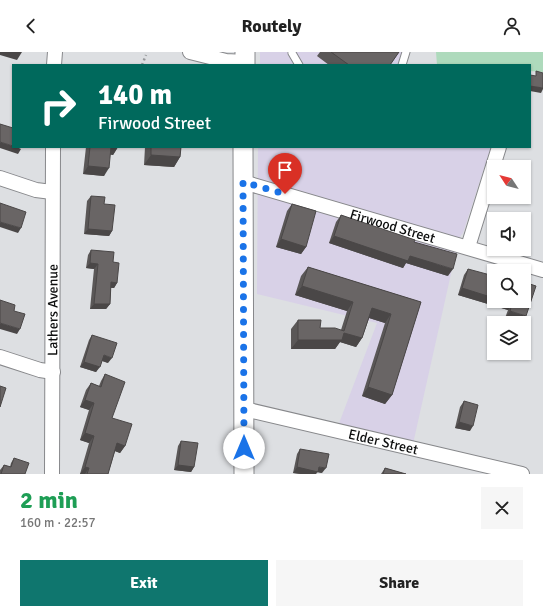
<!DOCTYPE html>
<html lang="en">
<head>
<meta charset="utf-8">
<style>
  body { margin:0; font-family:Signika,sans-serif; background:#f6f6f6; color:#222; height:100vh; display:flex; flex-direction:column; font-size:15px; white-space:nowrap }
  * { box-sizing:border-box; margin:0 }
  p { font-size:13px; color:#767676 }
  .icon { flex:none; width:22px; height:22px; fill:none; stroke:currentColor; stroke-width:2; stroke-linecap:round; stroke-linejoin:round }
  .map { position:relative; height:422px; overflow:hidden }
  .drawer { display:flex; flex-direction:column; background:#fff; flex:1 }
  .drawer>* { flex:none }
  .guide { position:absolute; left:12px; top:12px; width:519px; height:84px; border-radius:0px; box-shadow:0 1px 3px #0004; background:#00695c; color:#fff; overflow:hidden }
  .needle { width:26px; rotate:306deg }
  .tools { position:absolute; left:487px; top:108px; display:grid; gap:8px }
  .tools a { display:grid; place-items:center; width:44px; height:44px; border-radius:0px; background:#fff; box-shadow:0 1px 3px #0004; font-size:20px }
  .pin { position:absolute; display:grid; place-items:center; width:34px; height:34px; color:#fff; margin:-41px -17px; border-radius:50% 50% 50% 0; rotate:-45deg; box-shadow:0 0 4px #0007 }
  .pin .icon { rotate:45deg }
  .me { position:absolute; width:44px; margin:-22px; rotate:0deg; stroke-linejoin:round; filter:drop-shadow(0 0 3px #0008) }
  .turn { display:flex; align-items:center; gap:14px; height:84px; padding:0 20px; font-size:18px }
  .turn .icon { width:52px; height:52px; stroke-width:2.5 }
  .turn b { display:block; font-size:28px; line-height:34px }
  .round { display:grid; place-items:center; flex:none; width:42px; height:42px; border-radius:0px; background:#f6f6f6 }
  .overview { display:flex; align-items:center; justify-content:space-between; height:68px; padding:0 20px }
  h1 { font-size:24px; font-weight:700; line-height:30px; color:#1e9e55 }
  .cta { display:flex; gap:8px; margin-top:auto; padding:8px 20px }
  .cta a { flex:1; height:46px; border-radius:0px; background:#0f766e; color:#fff; font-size:16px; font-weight:700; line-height:46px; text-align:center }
  .cta a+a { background:#f6f6f6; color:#222 }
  header { display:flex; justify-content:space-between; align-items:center; height:52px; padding:0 20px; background:#fff; font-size:18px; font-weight:700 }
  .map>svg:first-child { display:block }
  .commercial { fill:#d8d1e7 }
  .green { fill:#aedabc }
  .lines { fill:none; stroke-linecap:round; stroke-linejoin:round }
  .service-casing { stroke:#87888b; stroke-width:9 }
  .minor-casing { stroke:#87888b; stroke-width:16 }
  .secondary-casing { stroke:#87888b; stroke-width:21 }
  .path { stroke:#959799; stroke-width:2.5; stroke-dasharray:2 3; stroke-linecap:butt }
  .service { stroke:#fff; stroke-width:7 }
  .minor { stroke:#fff; stroke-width:14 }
  .secondary { stroke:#fff; stroke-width:19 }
  .wall { fill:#5a5757 }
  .shaded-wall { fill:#4a4747 }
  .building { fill:#696565; stroke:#4a4747 }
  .route { stroke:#1a73e8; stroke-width:7; stroke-dasharray:0 12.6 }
  .labels { text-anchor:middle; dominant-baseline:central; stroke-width:3; stroke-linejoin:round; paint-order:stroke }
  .street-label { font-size:14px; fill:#0d0e0e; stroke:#eaecef }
</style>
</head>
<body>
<header><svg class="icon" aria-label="back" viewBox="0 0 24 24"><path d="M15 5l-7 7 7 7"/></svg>Routely<svg class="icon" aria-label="person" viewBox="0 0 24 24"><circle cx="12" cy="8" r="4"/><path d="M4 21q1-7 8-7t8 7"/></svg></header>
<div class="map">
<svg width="543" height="422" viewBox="0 0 543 422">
  <rect width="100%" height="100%" fill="#dddfe2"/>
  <!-- commercial -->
  <path class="commercial" d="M260 0H405V13H260Z
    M258 95H491L463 181 459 186 413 392 338 374 377 271 257 242Z"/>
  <!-- green -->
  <path class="green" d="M436 0H543V20L530 19V13H437Z"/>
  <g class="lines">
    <defs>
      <path id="service" d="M292 1 299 13
        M402 13 406 0"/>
      <g id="minor">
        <path d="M190 0 226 9 245 10"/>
        <path d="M54 13 55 0"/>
        <path d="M0 126 36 138 52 140"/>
        <path id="s1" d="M243 130 543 218"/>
        <path d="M468 195 499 95"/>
        <path d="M0 305 40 318 53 320"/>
        <path id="s2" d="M244 357 522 422"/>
        <path id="s3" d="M52 422 53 95"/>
      </g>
      <path id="secondary" d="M245 13V0
        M243 95 244 422"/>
    </defs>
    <!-- service casing -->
    <use href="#service" class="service-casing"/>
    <!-- minor casing -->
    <use href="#minor" class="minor-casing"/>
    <!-- secondary casing -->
    <use href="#secondary" class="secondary-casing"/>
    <!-- path -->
    <path class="path" d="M142 13 146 3"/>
    <!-- service -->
    <use href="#service" class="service"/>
    <!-- minor -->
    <use href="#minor" class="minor"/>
    <!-- secondary -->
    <use href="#secondary" class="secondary"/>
  </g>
  <!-- wall -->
  <path class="wall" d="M320 0H399L390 13H329L317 4Z
    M86 95H118L113 103 110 102 104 124 83 122Z
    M145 95H181L180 105 174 115 144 113Z
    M91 144 104 152 112 179 109 184 84 182 87 149Z
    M292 152 306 195 301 202 276 195 287 159Z
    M341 163 414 190 448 224 406 211 403 216 329 191 336 170Z
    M91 198 113 210 117 231 114 236H111L110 252 106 257H90L94 217 86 216 88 203Z
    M308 215 421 250 392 343 385 352 362 344 385 271 369 266 362 286 356 295 340 290 335 297H291V277L298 268 320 276 341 278 347 259 295 243 301 224Z
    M468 217 524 249 505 266 508 258 458 243 464 223Z
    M92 283 108 311 102 309 96 320 80 315 89 288Z
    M105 322 112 366 125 394 120 401 115 399 108 422H80L89 391 80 388 89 358 80 355 86 338 91 331 99 334 101 329Z
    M464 349 470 379 455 376 460 355Z
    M181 389 194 415 191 420 174 418 178 394Z
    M300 397 322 421 317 420 316 422H301L293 421 297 402Z
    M14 406 25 422H0V418L4 413 10 415 11 411Z
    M385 416 406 422H381Z"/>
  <!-- shaded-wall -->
  <path class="shaded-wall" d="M0 0H22L17 8 0 3Z
    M530 33 543 36V37L541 41 530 39Z
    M0 90 13 94V95H17L21 97 18 102 0 96Z
    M111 95H118L113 103 106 102Z
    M151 103 180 105 174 115 144 113Z
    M88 114 109 116 104 124 83 122Z
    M0 170 21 176 18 181 0 175Z
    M88 177 112 179 109 184 84 182Z
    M334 184 410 204 453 217 448 224 406 211 403 216 329 191Z
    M281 187 306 195 301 202 276 195Z
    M90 211 98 212 94 217 86 216Z
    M111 230 117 231 114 236 107 235Z
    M302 234 353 250 347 259 295 243Z
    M462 236 494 246V249H504L512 252 508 258 458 243Z
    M94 252H110L106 257H90Z
    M372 256 391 262 385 271 366 265Z
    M510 259 526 264 522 271 505 266Z
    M0 271 20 277 17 282 0 277Z
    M344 281 362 286 356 295 340 290 335 297H291L298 288Z
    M104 303 112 306 108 311 100 308Z
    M84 310 100 315 96 320 80 315Z
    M368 335 392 343 385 352 362 344Z
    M85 348 94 351 89 358 80 355Z
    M459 370 473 374 470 379 455 376Z
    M85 381 94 384 89 391 80 388Z
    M117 391 125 394 120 401 112 398Z
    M178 413 194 415 191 420 174 418Z
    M85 415 89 416 85 422H80Z
    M297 415H319L326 416 322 421 317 420 316 422H301L293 421Z"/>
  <!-- building -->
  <path class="building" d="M331 0H399L390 13H349Z
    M536 19 543 21V36L530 34V23L536 24Z
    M0 72 13 76V94L0 90Z
    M90 95H111L109 116 88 114Z
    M151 95H181L180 105 151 103Z
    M91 144 105 145 104 152 115 153 112 179 88 177Z
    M0 151 26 160 21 176 0 170Z
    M292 152 316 159 306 195 281 187Z
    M341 163 415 188 414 190 457 202 453 217 410 204 408 209 334 184Z
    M91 198 114 200 113 210 119 211 117 231 111 230 110 252H94L98 212 90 211Z
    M308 215 421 250 392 343 368 335 391 262 372 256 362 286 344 281 342 288H298V268H321L320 276H335L344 279 353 250 302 234Z
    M468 217 494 224V246L462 236Z
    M524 230 536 234 526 264 510 259 512 252 504 249H524Z
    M0 248 15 253 14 259 25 262 20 277 0 271Z
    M92 283 117 291 112 306 104 303 100 315 84 310Z
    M105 322 125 330 112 366 132 372 125 394 117 391 108 422H87L89 416 85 415 94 384 85 381 94 351 85 348 91 331 101 335Z
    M0 334 6 336 0 355Z
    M464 349 478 353 473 374 459 370Z
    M181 389 198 391 194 415 178 413Z
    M300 397 329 402 326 416 319 415 318 420 297 415Z
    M14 406 29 411 25 422H1L4 413 11 415Z
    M385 416 406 422H383Z"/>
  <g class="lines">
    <!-- route -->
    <path class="route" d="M244 396 243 130 285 142"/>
  </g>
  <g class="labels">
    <!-- street labels -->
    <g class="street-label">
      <text stroke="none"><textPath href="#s1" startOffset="156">Firwood Street</textPath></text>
      <text stroke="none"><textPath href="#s3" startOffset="164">Lathers Avenue</textPath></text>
      <text stroke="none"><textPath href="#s2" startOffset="143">Elder Street</textPath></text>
    </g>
  </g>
</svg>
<div class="tools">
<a><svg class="needle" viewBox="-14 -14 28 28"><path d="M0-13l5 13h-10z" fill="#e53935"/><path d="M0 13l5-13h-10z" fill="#767676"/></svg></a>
<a><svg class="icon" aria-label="sound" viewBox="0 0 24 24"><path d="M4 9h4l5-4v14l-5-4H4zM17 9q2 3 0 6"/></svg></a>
<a><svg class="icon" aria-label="search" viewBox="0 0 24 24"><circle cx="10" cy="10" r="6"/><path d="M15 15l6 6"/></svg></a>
<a><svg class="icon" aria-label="layers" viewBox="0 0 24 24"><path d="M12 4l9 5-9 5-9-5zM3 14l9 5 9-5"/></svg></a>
</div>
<div class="pin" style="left:285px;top:142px;background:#d93025"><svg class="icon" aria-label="arrive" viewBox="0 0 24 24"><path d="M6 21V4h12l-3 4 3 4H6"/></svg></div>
<svg class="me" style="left:244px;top:396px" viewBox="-20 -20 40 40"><circle r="19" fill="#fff"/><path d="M0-13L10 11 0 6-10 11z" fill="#1a73e8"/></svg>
<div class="guide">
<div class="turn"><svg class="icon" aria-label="right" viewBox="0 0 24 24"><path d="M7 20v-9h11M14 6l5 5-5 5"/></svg><div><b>140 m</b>Firwood Street</div></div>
</div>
</div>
<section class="drawer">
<div class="overview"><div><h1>2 min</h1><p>160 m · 22:57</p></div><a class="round"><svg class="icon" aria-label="close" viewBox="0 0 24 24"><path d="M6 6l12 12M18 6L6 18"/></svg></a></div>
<div class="cta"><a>Exit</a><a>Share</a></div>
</section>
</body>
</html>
